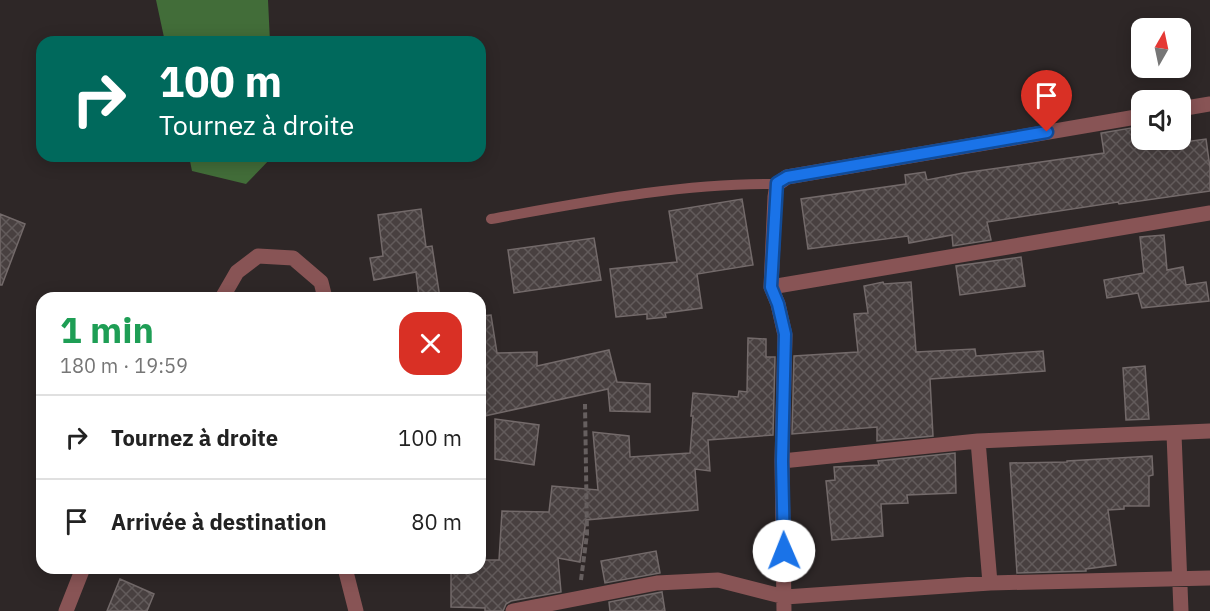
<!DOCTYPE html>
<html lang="fr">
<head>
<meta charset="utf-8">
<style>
  body { margin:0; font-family:"IBM Plex Sans",sans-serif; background:#f6f6f6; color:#222; height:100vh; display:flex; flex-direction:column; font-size:22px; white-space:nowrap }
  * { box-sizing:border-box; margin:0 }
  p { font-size:20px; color:#767676 }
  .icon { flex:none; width:33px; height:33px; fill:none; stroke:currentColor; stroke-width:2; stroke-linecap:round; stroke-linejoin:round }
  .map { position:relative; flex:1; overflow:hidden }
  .panel { position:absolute; left:36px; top:292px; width:450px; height:282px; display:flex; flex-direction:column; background:#fff; border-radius:18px; box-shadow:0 3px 15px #0003 }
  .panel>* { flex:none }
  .top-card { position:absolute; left:36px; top:36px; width:450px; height:126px; border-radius:18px; box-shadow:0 3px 15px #0003; background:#00695c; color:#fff; overflow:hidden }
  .needle { width:39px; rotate:9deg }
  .fabs { position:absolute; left:1131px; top:18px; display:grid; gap:12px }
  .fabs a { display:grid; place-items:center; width:60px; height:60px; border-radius:12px; background:#fff; box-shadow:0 3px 15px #0003; font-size:30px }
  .pin { position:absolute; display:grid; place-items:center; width:51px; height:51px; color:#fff; margin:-62px -26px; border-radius:50% 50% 50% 0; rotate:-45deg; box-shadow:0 0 6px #0007 }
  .pin .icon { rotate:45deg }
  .me { position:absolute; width:66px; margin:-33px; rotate:359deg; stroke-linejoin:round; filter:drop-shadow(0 0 4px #0008) }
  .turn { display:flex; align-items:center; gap:21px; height:126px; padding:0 24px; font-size:27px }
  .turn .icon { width:78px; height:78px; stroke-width:2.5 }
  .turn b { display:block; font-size:42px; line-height:51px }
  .round { display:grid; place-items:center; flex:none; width:63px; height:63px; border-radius:18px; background:#f6f6f6 }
  .overview { display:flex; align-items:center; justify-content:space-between; height:102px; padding:0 24px }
  h1 { font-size:36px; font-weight:700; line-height:45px; color:#1e9e55 }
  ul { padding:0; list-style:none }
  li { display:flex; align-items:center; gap:18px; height:84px; padding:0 24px; border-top:2px solid #e0e0e0 }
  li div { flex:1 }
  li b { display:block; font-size:22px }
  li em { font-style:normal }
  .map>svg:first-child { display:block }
  .water { fill:#426d39 }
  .building { fill:url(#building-cross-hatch); stroke:#736a6a; stroke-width:1.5 }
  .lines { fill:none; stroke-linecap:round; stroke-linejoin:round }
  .path { stroke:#665f5f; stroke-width:4; stroke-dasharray:6 3; stroke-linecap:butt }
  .service { stroke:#885455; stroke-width:10 }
  .minor { stroke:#885455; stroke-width:15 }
  .route-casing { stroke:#114b97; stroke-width:15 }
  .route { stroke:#1a73e8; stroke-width:10 }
</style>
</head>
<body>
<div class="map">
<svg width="1210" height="611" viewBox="0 0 1210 611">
  <defs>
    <pattern id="building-cross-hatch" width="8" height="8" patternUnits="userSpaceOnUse" patternTransform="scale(1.5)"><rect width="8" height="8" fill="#484040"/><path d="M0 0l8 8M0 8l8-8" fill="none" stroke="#625b5b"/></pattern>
  </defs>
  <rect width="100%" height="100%" fill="#2e2727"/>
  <!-- water -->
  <path class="water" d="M156 0H268L270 42H165Z
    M189 156H273L246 184 192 171Z"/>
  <!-- building -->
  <path class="building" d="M1137 127 1140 148 1206 139 1210 168V191L1119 204 1118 202 987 222 991 240 953 246 952 235 909 243 908 236 808 249 801 199 906 184 905 175 925 172 927 180 963 173 1104 153 1101 133Z
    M742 199 753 265 697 274 702 308 665 313 666 317 647 319V314L616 317 610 269 677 262 669 211Z
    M421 209 426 247 432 246 440 298H419L416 272 374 280 370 258 383 256 378 215Z
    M0 214 25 224 2 285H0Z
    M1164 235 1167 270 1183 267 1186 285 1206 282 1209 301 1142 308 1138 293 1107 298 1104 280 1144 273 1140 237Z
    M594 238 601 280 514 293 508 250Z
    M1021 257 1025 286 960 295 956 266Z
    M883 282 884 284 911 282 916 352 975 349 976 356 1043 351 1045 371 930 379 933 436 877 441V427L792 434 794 356 858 352 854 314 868 313 864 286Z
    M491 315 497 353 537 352V366L609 350 617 382 650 384V412L610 411 608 389 480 417V316Z
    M748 338 766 339V357H775L773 435 708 440 710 471 695 469 698 510 586 520 580 562 558 558 561 592 511 601 506 604 503 611H485V608L451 607V568H480V560H499L502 511 549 512 552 486 598 490 593 432 629 436 630 457 690 453 693 416H691L693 393 738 397 739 391 747 392Z
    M1145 366 1149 419 1126 420 1123 368Z
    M495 419 539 425 534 465 495 459Z
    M955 453 956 493 907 495 908 503 881 504 883 536 832 540 826 481 835 480 834 467 879 465 878 461Z
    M1152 456 1153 475 1149 476V506H1124V509L1108 510 1116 565 1086 569V571L1017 573 1010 463 1067 462V461Z
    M656 551 660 573 605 583 601 561Z
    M120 579 154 594 147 611H107Z
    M662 592 665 611H610L609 602Z"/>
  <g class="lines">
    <!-- path -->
    <path class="path" d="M581 580 587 534 585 404"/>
    <!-- service -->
    <path class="service" d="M491 219C585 202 681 183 777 184"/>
    <!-- minor -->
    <path class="minor" d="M1180 109 1210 104
      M771 287 775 197 777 184 787 177 1142 116
      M222 298 237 272 258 256 293 258 321 282 325 298
      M1174 434 1181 611
      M978 441 990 583
      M782 461 978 441 1210 431
      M345 568 356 611
      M66 611 83 568
      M513 611 657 583 718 580 785 597 990 583 1210 578
      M784 611 782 461 785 335 778 304 771 287 1210 213"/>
  </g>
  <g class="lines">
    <defs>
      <path id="route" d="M784 551 782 461 785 334 778 304 771 287 777 183 787 177 1047 132"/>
    </defs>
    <!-- route casing -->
    <use href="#route" class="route-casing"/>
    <!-- route -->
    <use href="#route" class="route"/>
  </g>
</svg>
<div class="fabs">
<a><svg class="needle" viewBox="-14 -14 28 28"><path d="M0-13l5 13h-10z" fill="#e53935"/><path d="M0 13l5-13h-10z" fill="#767676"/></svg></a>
<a><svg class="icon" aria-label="sound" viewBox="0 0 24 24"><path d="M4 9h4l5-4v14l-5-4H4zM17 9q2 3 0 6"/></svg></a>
</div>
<div class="pin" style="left:1047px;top:132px;background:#d93025"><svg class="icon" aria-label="arrive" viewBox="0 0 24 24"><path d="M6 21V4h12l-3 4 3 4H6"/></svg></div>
<svg class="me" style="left:784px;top:551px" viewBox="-20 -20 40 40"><circle r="19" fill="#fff"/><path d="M0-13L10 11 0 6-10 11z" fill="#1a73e8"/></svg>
<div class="top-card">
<div class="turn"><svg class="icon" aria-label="right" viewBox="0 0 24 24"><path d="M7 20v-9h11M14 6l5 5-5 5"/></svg><div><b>100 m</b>Tournez à droite</div></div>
</div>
<section class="panel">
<div class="overview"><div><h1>1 min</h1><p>180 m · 19:59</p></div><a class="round" style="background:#d93025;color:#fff"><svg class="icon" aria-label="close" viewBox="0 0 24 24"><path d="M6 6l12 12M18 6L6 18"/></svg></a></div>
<ul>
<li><svg class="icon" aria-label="right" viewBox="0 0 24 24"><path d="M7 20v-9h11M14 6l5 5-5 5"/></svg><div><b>Tournez à droite</b></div><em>100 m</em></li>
<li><svg class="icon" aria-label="arrive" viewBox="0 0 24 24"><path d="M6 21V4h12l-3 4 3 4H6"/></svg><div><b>Arrivée à destination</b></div><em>80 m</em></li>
</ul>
</section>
</div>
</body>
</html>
